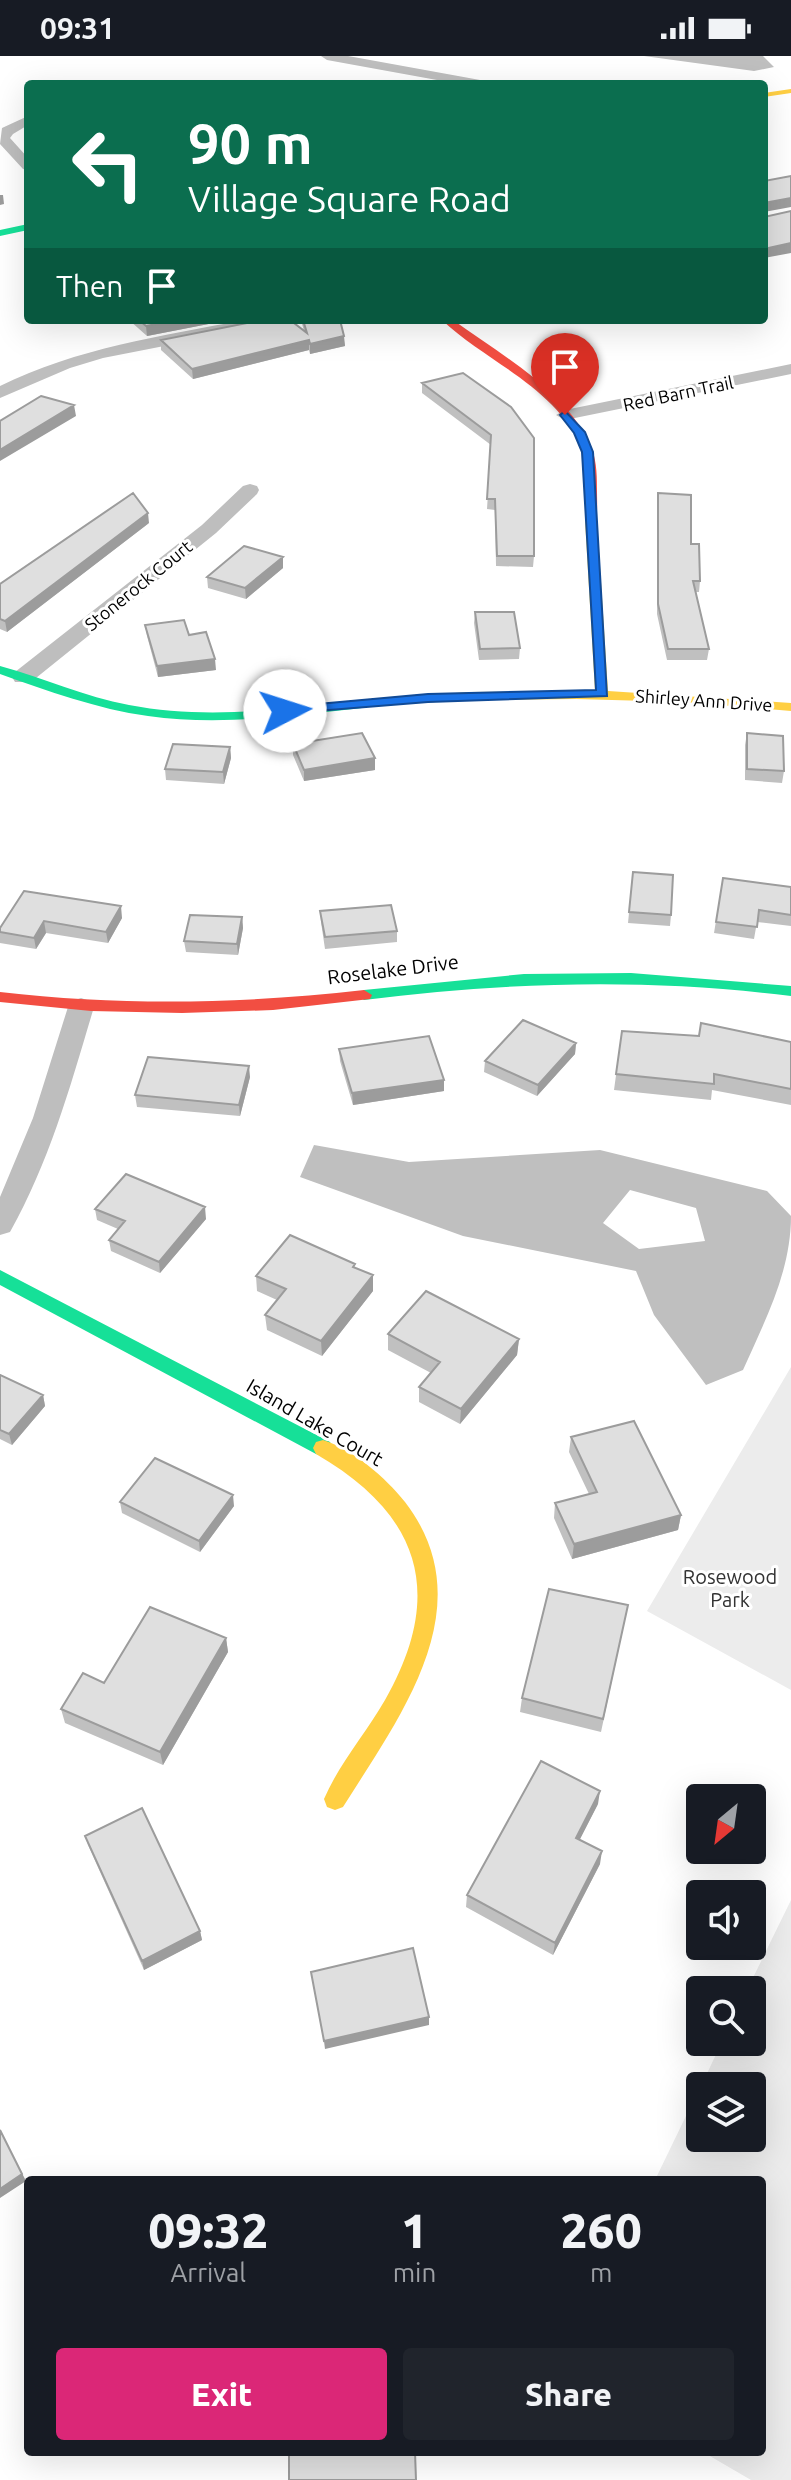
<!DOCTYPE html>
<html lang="en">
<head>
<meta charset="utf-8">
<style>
  body { margin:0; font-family:Ubuntu,sans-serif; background:#20242c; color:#f1f3f6; height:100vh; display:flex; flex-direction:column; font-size:30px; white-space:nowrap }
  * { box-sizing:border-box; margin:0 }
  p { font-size:26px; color:#9ea1a6 }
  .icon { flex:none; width:44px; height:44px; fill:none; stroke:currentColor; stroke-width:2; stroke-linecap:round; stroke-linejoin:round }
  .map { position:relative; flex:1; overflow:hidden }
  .sheet { position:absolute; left:24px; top:2120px; width:742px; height:280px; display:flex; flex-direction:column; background:#171b24; border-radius:8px; box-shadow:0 8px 32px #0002 }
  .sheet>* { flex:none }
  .guide { position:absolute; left:24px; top:24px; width:744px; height:244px; border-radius:8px; box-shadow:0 8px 32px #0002; background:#0b6e4f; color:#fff; overflow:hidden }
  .needle { width:52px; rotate:209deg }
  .buttons { position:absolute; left:686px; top:1728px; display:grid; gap:16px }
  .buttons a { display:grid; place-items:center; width:80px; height:80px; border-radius:8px; background:#171b24; box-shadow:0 8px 32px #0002; font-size:40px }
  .pin { position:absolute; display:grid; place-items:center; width:68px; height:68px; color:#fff; margin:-82px -34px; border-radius:50% 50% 50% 0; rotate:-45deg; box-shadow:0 0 8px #0007 }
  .pin .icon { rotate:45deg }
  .me { position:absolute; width:88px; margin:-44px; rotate:85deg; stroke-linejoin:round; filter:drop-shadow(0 0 6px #0008) }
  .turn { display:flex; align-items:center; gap:28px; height:168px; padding:0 32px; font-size:36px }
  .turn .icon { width:104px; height:104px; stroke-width:2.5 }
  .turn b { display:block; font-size:56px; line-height:68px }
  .then { display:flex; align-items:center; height:76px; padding:0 32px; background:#0003; gap:16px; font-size:30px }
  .eta { display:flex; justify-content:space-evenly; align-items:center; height:136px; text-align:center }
  .eta b { font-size:48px; font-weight:800; line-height:56px }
  .action { display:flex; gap:16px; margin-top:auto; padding:16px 32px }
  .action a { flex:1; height:92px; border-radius:8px; background:#db2777; color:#fff; font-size:32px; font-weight:800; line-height:92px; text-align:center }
  .action a+a { background:#20242c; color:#f1f3f6 }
  .status { display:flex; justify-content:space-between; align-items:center; height:56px; padding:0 40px; background:#171b24; direction:ltr }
  .status svg { height:22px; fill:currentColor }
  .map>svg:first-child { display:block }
  .green { fill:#ececec }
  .water { fill:#bfbfbf; fill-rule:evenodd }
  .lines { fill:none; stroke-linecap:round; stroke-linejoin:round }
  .street { fill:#bebebe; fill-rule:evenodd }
  .fast { fill:#16e098; fill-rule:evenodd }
  .slow { fill:#ffcf43; fill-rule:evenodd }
  .jam { fill:#f24e42; fill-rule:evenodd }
  .wall { fill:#c0c0c0 }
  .shaded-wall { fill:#9c9c9c }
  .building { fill:#dfdfdf; stroke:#9c9c9c; stroke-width:2 }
  .route { fill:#1a73e8; stroke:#114b97; stroke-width:2 }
  .labels { text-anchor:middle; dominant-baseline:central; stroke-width:6; stroke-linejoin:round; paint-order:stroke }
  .far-street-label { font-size:18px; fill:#000; stroke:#fff }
  .street-label { font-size:20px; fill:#000; stroke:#fff }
  .park-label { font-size:20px; fill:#333; stroke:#fff }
</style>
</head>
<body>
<div class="status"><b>09:31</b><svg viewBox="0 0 49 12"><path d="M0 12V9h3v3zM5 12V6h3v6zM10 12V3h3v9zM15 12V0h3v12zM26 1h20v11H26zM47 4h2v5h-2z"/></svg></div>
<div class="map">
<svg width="791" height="2424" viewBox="0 0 791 2424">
  <rect width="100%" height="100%" fill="#fff"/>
  <!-- green -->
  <path class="green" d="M791 1311V1634L647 1555Z
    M791 1844V2424H751L703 2396H762V2124H655L700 2031V2082H752V2030H701L722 1986H752V1934H747Z"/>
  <!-- water -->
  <path class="water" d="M644 0H763L774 11 754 15Z
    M314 1089 409 1106 600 1094 767 1135 791 1160C791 1216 765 1264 743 1314L706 1329 654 1259 636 1215 463 1180 300 1121ZM630 1134 696 1152 705 1185 639 1193 603 1167Z"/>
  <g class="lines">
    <!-- street -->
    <path class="street" d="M321 0H348L480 24 487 28H459L327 4Z
      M28 60V69L13 78 10 82 28 102V114L23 113 0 88 2 72Z
      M245 264H279L271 269 103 302 70 312 0 342V330C77 292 161 280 245 264Z
      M791 308V318L565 364 556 359 565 354Z
      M250 428 257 430 259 434 257 438 216 477 31 626H15L12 621 15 616 202 469 243 430Z
      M81 942 90 945 94 951C71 1028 50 1105 10 1176L0 1179V1141L33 1062 68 951 72 945Z"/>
    <!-- fast -->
    <path class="fast" d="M28 168V174L0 180V174Z
      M0 610C44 622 85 641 129 649 207 664 285 653 362 644L369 648 362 652C291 660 219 670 148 660 97 653 48 635 0 618Z
      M631 917 791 930V940C647 922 507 926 364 944L356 939 364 934 524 918Z
      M0 1214 330 1386 333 1392 330 1398 323 1400 316 1398 0 1229Z"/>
    <!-- slow -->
    <path class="slow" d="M791 33V37L764 41V37Z
      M591 461 597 464 608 635 791 647V655L684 646 576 643 469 644 357 651V645L362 644 469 636 595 635 585 464Z
      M323 1384C354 1394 385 1421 405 1446 485 1550 400 1660 343 1751L335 1754 327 1751 324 1743C339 1708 366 1677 385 1644 446 1537 420 1458 316 1398L313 1392 316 1386Z"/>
    <!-- jam -->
    <path class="jam" d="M442 264H453C501 299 569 336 592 393 597 407 597 422 597 436 597 446 598 457 595 466L585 464C585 442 589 417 582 395 560 333 486 306 442 264Z
      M364 934 372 939 370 943 273 954 182 957 91 955 0 946V936C122 950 242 948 364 934Z"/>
  </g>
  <!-- wall -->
  <path class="wall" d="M129 264H229L147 280Z
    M301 264H340L345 290 310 298 309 294 193 323 161 294V284L304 275Z
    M502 264H533L526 266Z
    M422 327 511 351 534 500 533 511 496 510 495 454 487 453 491 389 422 337Z
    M658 437 691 488 700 525 699 536H696L709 593 707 604H667L657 558V448Z
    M149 467 7 576 0 573V528Z
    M283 501V512L246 543 208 532 207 521Z
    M475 556 520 592 519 603 479 604 474 567Z
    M145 569 216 614 158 621 147 580Z
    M747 677 784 715 782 727 745 724V689Z
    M293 688 375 702V714L304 725 293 699Z
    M230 691 231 702 224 728 166 724 165 713Z
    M633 816 671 859 670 870 628 867Z
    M723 822 791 831V870L757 866 754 883 714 877Z
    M24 835 122 862 108 887 46 877 36 893 0 887V872Z
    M320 855 397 875V886L325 893 321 866Z
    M242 861 243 872 238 899 186 896 184 885Z
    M622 975 791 986V1049L712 1034 711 1044 614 1034Z
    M576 987 575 998 537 1040 484 1016 485 1005Z
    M339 993 444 1035 353 1049 340 1005Z
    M250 1021 240 1060 137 1051 135 1039Z
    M95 1153 206 1163 160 1217 111 1195 109 1184 118 1173 97 1164Z
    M355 1212 373 1235 322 1300 267 1274 265 1259 277 1244 257 1235 256 1220Z
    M388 1278 519 1283 517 1299 460 1368 419 1346V1331L431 1317 388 1294Z
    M0 1319 43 1339 45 1350 12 1389 0 1383Z
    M571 1381 681 1459 678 1474 572 1503 554 1462 555 1447 589 1438 569 1396Z
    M120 1446 234 1450 200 1496 122 1457Z
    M628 1549 601 1676 520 1656 522 1642Z
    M226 1582 228 1596 163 1709 65 1667 61 1653 104 1627Z
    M598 1748 579 1784 600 1808 553 1899 466 1851 467 1839Z
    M85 1780 200 1875 202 1884 144 1914 88 1789Z"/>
  <!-- shaded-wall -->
  <path class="shaded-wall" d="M0 139H3L4 148 0 149Z
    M791 142V151L764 156V147Z
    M791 187V197L764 202V193Z
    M177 264H229L147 280 146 270Z
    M344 280 345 290 310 298V288Z
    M309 284V294L193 323 192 313Z
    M74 349 76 360 0 405V394Z
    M148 457 149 467 7 576 5 565Z
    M283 501V512L246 543 245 532Z
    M215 603 216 614 158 621 157 610Z
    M230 691 231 702 224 728 223 716Z
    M375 702V714L304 725V714Z
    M121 850 122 862 108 887 106 876Z
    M242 861 243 872 238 899 237 888Z
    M44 865 46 877 36 893 34 882Z
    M576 987 575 998 537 1040 538 1029Z
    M249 1010 250 1021 240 1060 239 1049Z
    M444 1024V1035L353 1049 352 1037Z
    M205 1151 206 1163 160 1217 159 1206Z
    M373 1219V1235L322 1300 321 1285Z
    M519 1283 517 1299 460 1368 461 1353Z
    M43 1339 45 1350 12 1389 9 1378Z
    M233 1439 234 1450 200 1496 199 1485Z
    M681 1459 678 1474 572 1503 574 1488Z
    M226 1582 228 1596 163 1709 160 1696Z
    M600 1735 598 1748 574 1795 576 1782Z
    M602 1795 600 1808 553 1899 555 1887Z
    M200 1875 202 1884 144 1914 142 1905Z
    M429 1961V1969L325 1993 324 1985Z
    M0 2074 26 2125 0 2142Z"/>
  <!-- building -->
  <path class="building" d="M791 120V142L764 147V125Z
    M791 155V187L764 193V161Z
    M139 264H177L146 270Z
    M262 264H290L307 277 303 264H340L344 280 310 288 309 284 192 313 161 284Z
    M463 317 511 351 534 382V500H497L495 443H487L491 379 422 327Z
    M41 340 74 349 0 394V365Z
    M133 437 148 457 5 565 0 563V528Z
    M658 437 691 439V488H699L700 525H693L709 593H668L658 548Z
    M244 490 283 501 245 532 207 521Z
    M475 556H514L520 592 480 593Z
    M184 564 189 579 206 576 215 603 157 610 145 569Z
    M362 677 375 702 304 714 293 688Z
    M747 677 783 680 784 715 747 713Z
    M173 688 230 691 223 716 165 713Z
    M633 816 673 819 671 859 629 856Z
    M723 822 791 831V859L759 854 757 871 716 866Z
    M24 835 121 850 106 876 44 865 34 882 0 876V872Z
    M391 849 397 875 325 881 320 855Z
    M190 859 242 861 237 888 184 885Z
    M523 964 576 987 538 1029 485 1005Z
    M701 967 791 986V1033L714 1018V1028L616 1018 622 975 699 980Z
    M429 980 444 1024 352 1037 339 993Z
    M148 1001 249 1010 239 1049 135 1039Z
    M126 1118 205 1151 159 1206 109 1184 125 1165 95 1153Z
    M290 1179 355 1208 353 1211 373 1219 321 1285 265 1259 286 1233 256 1220Z
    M426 1235 519 1283 461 1353 419 1331 440 1306 388 1278Z
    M0 1319 43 1339 9 1378 0 1374Z
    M634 1365 681 1459 574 1488 555 1447 597 1436 571 1381Z
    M155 1402 233 1439 199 1485 120 1446Z
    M549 1533 628 1549 603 1663 522 1642Z
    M150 1551 226 1582 160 1696 61 1653 83 1617 104 1627Z
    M541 1705 600 1735 576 1782 602 1795 555 1887 467 1839Z
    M142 1752 200 1875 142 1905 85 1780Z
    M413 1892 429 1961 324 1985 311 1916Z
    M0 2074 22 2118 0 2133Z
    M289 2396H415L416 2424H289Z"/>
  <!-- route -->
  <path class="route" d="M565 355 585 376 593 396 607 640 428 646 280 658 279 655 285 651 428 638 596 634 582 396 574 377 560 359Z"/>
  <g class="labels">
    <!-- far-street labels -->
    <g class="far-street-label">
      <text transform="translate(678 337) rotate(-12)">Red Barn Trail</text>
      <text transform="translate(138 529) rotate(-39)">Stonerock Court</text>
      <text transform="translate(704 644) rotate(4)">Shirley Ann Drive</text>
    </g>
    <!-- street labels -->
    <g class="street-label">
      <text transform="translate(393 913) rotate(-7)">Roselake Drive</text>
      <text transform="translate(315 1366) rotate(30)">Island Lake Court</text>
    </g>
    <!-- park labels -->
    <g class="park-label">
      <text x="730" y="1520">Rosewood<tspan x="730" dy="23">Park</tspan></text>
    </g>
  </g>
</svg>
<div class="buttons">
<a><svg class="needle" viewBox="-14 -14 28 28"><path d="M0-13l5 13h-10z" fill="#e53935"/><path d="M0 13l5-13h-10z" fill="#9ea1a6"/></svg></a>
<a><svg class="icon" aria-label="sound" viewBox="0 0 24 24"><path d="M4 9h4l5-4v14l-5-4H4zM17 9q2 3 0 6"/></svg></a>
<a><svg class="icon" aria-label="search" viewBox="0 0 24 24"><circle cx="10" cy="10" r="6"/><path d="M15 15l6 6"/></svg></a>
<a><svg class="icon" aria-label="layers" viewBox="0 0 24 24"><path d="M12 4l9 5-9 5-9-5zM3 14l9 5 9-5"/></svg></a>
</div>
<div class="pin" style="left:565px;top:359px;background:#d93025"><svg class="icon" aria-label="arrive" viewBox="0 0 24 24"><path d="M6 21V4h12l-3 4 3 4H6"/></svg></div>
<svg class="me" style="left:285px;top:655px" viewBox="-20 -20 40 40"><circle r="19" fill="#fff"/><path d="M0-13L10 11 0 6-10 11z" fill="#1a73e8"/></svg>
<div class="guide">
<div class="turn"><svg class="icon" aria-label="left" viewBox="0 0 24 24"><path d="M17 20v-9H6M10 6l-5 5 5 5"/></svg><div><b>90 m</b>Village Square Road</div></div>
<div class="then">Then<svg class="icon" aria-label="arrive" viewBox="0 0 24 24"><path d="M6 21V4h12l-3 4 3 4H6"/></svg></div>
</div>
<section class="sheet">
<div class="eta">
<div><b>09:32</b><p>Arrival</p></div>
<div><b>1</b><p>min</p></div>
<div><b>260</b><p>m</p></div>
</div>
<div class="action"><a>Exit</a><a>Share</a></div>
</section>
</div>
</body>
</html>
